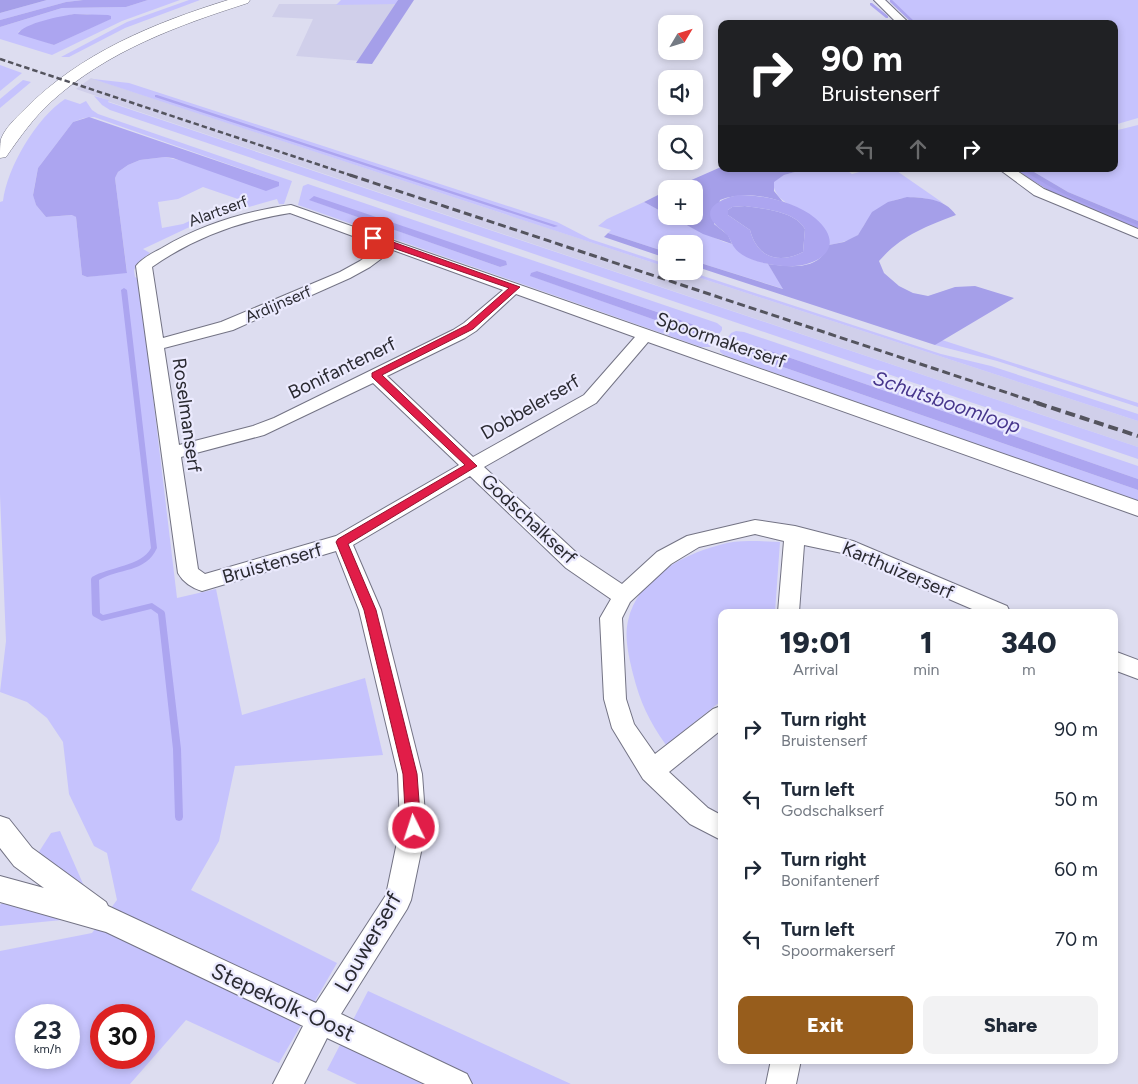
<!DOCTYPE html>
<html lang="en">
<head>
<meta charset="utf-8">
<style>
  body { margin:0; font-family:Figtree,sans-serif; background:#f2f2f3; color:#1f2937; height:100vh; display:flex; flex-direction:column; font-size:19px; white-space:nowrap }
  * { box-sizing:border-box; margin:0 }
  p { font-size:16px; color:#747a83 }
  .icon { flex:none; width:28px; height:28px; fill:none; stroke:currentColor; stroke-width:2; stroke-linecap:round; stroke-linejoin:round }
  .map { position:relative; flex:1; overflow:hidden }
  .side { position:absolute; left:718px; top:609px; width:400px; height:455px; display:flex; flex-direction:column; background:#fff; border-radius:10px; box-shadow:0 2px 8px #0003 }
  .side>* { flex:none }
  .hud { position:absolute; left:718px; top:20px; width:400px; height:152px; border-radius:10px; box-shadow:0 2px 8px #0003; background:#202124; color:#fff; overflow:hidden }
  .needle { width:32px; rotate:52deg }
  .buttons { position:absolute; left:658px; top:15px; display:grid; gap:10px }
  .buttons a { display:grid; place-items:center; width:45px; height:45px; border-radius:10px; background:#fff; box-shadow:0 2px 8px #0003; font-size:25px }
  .speed { position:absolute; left:15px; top:1004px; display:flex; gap:10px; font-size:25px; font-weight:700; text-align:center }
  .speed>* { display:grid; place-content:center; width:65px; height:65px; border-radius:50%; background:#fff; box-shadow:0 2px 8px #0003; line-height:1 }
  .speed small { font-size:12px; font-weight:400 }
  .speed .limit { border:8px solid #d22; background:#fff; color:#111 }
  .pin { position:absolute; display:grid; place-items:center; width:42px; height:42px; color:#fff; margin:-21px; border-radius:10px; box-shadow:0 2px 8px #0006 }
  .me { position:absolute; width:55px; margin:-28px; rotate:356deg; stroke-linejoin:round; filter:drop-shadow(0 0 4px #0008) }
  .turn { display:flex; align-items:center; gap:18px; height:105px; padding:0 20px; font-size:22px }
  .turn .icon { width:65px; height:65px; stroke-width:2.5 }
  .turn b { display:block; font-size:35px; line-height:42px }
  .lanes { display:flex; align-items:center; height:48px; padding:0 20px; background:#0003; justify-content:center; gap:25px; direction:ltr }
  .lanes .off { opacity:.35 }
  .eta { display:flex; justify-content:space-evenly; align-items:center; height:85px; text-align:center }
  .eta b { font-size:30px; font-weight:800; line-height:35px }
  .button { display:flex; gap:10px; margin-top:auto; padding:10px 20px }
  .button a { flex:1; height:58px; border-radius:10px; background:#975d1c; color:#fff; font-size:20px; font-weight:800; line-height:58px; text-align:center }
  .button a+a { background:#f2f2f3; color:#1f2937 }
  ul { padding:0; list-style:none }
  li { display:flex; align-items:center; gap:15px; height:70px; padding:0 20px }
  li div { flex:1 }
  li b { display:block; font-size:19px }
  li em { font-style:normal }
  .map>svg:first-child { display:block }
  .built { fill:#d0cfea }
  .green { fill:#c6c3fd; fill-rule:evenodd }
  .forest { fill:#a59fe9 }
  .water { fill:#aca5f0; fill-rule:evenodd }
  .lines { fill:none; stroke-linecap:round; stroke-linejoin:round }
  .stream { fill:#aca5f0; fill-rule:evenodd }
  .street-casing { stroke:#737384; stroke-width:2 }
  .secondary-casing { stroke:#737384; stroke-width:1 }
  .street { fill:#fff; fill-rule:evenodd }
  .secondary { fill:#fff; fill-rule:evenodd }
  .rail-far2 { stroke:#54545e; stroke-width:2.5; stroke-dasharray:5.5 3; stroke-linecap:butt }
  .rail-far1 { stroke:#54545e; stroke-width:3; stroke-dasharray:8 4; stroke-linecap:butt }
  .rail { stroke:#54545e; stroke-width:4; stroke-dasharray:10 5; stroke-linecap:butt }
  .route { fill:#e11d48; stroke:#92132f }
  .labels { text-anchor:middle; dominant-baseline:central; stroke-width:4.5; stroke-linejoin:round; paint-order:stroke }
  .far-street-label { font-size:16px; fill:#2a2a31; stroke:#ebeafe }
  .street-label { font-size:19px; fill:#2a2a31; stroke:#ebeafe }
  .water-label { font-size:20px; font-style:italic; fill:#47368c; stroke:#ebeafe }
  .near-street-label { font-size:22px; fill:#2a2a31; stroke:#ebeafe }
</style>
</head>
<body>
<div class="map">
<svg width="1138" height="1084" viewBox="0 0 1138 1084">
  <rect width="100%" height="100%" fill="#ddddf0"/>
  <!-- built -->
  <path class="built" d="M279 4H400L361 61 296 56 313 19 272 17Z
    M91 78 666 267V271H679L1138 421V447L107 101 108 100 76 89Z"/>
  <!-- green -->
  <path class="green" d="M47 0H83L66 2 0 20V13Z
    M148 0H180L122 21 52 55 0 39V27L62 8 126 7ZM74 14H87L110 19 54 45 18 32 33 24Z
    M189 0H200L125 28 69 57H61L127 22Z
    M341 0H695H398L396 4 336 5Z
    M890 0H1138V118L1114 125V24H914Z
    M0 65 22 73 0 91Z
    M93 79 129 83 557 222 590 239 666 264V267Z
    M23 80 31 82 0 108V99Z
    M94 96 109 100 108 102 1138 447V459L110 110 102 105Z
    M65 99 80 104 86 101 92 110 98 114 292 181 284 204H279L277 199 217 216 213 211 225 208 238 199 203 187 178 199 158 202 162 228 183 224 196 218 198 223 143 249 150 253 142 259 134 270 135 277 139 279 177 598 216 589 242 715 365 678 383 755 235 766 219 841 191 890 337 963 279 1063 186 1020 130 1084H0V951L92 933 117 900 107 853 94 846 69 794 63 742 47 718 27 702 0 692 6 641 0 495V202L3 201C7 168 36 118 65 99ZM94 117 279 182 165 157 140 160 128 165 118 172 115 178 127 272 87 277 82 275 76 217 73 215 46 217 36 205 33 194 38 168 73 122 84 118ZM26 1015H69V1058H26ZM101 1015H144V1058H101Z
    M1138 125V221L1068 192 1029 169H1114V131Z
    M806 169H845L852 174 870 169H894L943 203C908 192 888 196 864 225 862 228 861 232 858 235 851 241 838 243 829 245 824 203 776 215 773 182L784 175Z
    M308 184 717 323 722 327V330L710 347H701L298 205 303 186ZM310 200 507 265 500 267ZM537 271 692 324 698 327 695 334 531 276V274Z
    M644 202 666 214V216L724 242 732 244 751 259 768 264 784 289 694 261V244H666V252L608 233 611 230 598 226 607 219Z
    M679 271H688L941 354 991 366 1138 414V421Z
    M736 331 744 332 1138 466V479L756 346 745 351 748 355 1138 490V502L724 355 720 352V349L731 333Z
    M942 340 1138 403V407L997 361 935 345Z
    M757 541 780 542 775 612H721V701L666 745C649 721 640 702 633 674 629 657 624 638 628 621 637 577 687 552 727 543 737 541 747 541 757 541Z
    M60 831 84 886 35 858 51 833Z
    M2 903 62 920 0 926V905Z
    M368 991 571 1084H357L327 1070Z"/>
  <!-- forest -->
  <path class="forest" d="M0 0H47L0 13Z
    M398 0H414L372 64 356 63Z
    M721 167V169H806L784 175 774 182V191L783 202C762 195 741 192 720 200L714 224 728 235 732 244 703 234 670 216H694V189H671Z
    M1016 169H1029L1068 192 1138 221V228L1054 194Z
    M666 191V214L644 202Z
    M907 197C925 198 944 198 956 215 925 227 902 235 879 261L884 273 899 286 913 293 928 296 955 287 975 286 1014 298 935 345 694 266V261L783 289 768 264C791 267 819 271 829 245L844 242 858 235 872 212 888 202Z
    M745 206C764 209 795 211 805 229L803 252C778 265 757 257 750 230L728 215V210L732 207Z
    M608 233 666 252V258L604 237Z"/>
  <!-- water -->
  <path class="water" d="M83 0H148L126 7 62 8 0 27V20L66 2Z
    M74 14 108 15 111 16V19L54 45 18 34C23 23 62 16 74 14Z
    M89 117 279 182V186L266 191 173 158 165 157 140 160 128 165 118 172 115 178 127 273 87 277 82 275 76 217 72 215 46 217 36 205 33 195 38 168 73 122Z
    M739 195C764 195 795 202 815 218 850 248 816 269 783 266 766 264 744 261 734 247 731 243 730 237 726 234 723 230 718 228 715 224 699 207 726 197 739 195ZM745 206C764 209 795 211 805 229L803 252C778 265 757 257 750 230L728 215V210L732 207Z
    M314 196 506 261 507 265 500 267 309 200Z
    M537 271 692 324 698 328 699 330 695 334 530 276 531 273Z
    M756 346 1138 479V490L748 355 745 351 747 347Z"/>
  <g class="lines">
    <!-- stream -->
    <path class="stream" d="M890 0H892L917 24H913L890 2Z
      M870 3H872L888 16V18H886L870 5Z
      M155 95H157L558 226 554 227 155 97Z
      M1017 169H1022C1057 194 1097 209 1138 225V228C1105 218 1068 202 1039 184 1031 180 1023 175 1017 169Z
      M124 288 127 290 157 548C146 573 119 568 99 580L100 613 103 615 152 603 164 611 165 613 181 749 183 817 182 820 179 821 176 820 175 817 173 749 158 614 151 609 102 621 93 616 92 614 91 579 92 577C109 567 142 566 151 548L121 290Z"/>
    <defs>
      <path id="street" d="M874 0H885L910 24H898Z
        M999 169H1014L1044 189 1138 229V238L1034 195Z
        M291 205 1138 501V516L648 342 596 403 484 467 580 556 622 584 657 552 687 536 755 520 795 526 853 541 1007 606 1010 612H979L842 553 804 545 799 612H778L784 541 755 534 699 547 671 564 630 602 622 618 626 699 634 724 655 754 713 709 721 706V730L669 772 708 808 721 815V840L690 824 643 779 612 728 604 699 600 618 611 599 566 568 470 476 353 545 381 610 422 774 426 828 411 900 407 909 341 1014 467 1074 472 1084H425L327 1038 304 1084H273L303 1026 106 932 0 902V876L44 888 14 866 0 848V816L9 819 32 848 106 902 108 906 316 1003 386 895 400 828 398 774 359 610 336 551 202 591C192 588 183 582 178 573L136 266C142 258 153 253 162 248 201 225 246 211 291 205ZM290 213 380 246 360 261 340 272 221 322 163 338 152 267C193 238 240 221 290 213ZM393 250 503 290 464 323 453 330 274 418 253 426 179 445 164 348 233 330 350 278 370 267ZM516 294 635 337 584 395 473 457 387 376 465 338 476 331ZM373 383 459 465 336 536 205 574 198 569 181 457 264 435Z
        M1114 651 1138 660V679L1114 670Z
        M771 1060H801L796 1084H766Z"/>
      <path id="secondary" d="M228 0H250L248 3C179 25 107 51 52 101 34 117 20 137 6 157L0 158C0 153 0 144 1 139 5 128 16 118 24 110 80 53 154 23 228 0Z"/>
    </defs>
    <!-- street casing -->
    <use href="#street" class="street-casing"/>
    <!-- secondary casing -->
    <use href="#secondary" class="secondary-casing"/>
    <!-- street -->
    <use href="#street" class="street"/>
    <!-- secondary -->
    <use href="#secondary" class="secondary"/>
    <!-- rail-far2 -->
    <path class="rail-far2" d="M0 59 353 176"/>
    <!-- rail-far1 -->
    <path class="rail-far1" d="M350 175 1041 404"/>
    <!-- rail -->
    <path class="rail" d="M1037 403 1138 436"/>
  </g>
  <!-- route -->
  <path class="route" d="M370 236H376L520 287 473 329 382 375 477 466 348 544 376 610 417 774 421 828 419 832 414 834 408 832 406 828 403 774 364 610 336 542 338 539 465 465 372 377V373L467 325 509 288 370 240Z"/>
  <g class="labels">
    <!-- far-street labels -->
    <g class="far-street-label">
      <text transform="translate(218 211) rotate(-20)">Alartserf</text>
      <text transform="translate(278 304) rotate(-23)">Ardijnserf</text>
    </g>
    <!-- street labels -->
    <g class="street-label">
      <text transform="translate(721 340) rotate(19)">Spoormakerserf</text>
      <text transform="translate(342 368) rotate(-26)">Bonifantenerf</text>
      <text transform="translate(530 407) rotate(-30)">Dobbelerserf</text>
      <text transform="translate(187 415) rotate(82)">Roselmanserf</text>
      <text transform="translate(529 519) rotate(43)">Godschalkserf</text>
      <text transform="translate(272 563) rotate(-16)">Bruistenserf</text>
      <text transform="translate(898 570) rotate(23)">Karthuizerserf</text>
    </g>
    <!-- water labels -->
    <g class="water-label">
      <text transform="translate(947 402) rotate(19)">Schutsboomloop</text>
    </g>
    <!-- near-street labels -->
    <g class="near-street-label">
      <text transform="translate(368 942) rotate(-60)">Louwerserf</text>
      <text transform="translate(283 1002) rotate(25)">Stepekolk-Oost</text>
    </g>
  </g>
</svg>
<div class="buttons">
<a><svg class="needle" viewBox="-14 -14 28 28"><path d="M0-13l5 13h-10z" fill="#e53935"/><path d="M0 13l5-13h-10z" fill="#747a83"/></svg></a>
<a><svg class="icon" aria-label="sound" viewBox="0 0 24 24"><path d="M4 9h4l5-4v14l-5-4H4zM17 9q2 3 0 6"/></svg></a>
<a><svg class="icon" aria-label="search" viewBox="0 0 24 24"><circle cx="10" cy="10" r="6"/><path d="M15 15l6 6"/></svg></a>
<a>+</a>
<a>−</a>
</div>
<div class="speed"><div>23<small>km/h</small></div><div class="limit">30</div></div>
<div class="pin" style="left:373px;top:238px;background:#d93025"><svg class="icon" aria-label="arrive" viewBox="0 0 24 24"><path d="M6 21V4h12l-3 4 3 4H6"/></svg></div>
<svg class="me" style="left:414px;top:828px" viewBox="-20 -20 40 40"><circle r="17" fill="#e11d48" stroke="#fff" stroke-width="3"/><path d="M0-11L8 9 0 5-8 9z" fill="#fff"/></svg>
<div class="hud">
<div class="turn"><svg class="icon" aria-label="right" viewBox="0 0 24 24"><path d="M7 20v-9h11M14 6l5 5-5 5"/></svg><div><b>90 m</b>Bruistenserf</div></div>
<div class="lanes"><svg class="icon off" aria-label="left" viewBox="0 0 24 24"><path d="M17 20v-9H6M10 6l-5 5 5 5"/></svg><svg class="icon off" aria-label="ahead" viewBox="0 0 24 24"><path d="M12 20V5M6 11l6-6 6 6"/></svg><svg class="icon" aria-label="right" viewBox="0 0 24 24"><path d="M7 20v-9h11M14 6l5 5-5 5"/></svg></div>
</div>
<section class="side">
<div class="eta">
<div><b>19:01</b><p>Arrival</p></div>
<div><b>1</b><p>min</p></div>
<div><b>340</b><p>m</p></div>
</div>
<ul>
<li><svg class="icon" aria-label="right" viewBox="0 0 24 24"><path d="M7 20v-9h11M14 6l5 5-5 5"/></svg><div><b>Turn right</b><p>Bruistenserf</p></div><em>90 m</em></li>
<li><svg class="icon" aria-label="left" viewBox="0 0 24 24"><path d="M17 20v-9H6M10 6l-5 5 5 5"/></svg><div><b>Turn left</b><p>Godschalkserf</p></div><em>50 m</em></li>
<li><svg class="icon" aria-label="right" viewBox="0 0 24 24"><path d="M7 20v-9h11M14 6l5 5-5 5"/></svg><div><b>Turn right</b><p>Bonifantenerf</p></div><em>60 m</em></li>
<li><svg class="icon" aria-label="left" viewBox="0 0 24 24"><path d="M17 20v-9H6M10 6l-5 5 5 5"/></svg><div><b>Turn left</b><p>Spoormakerserf</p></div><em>70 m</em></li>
</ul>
<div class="button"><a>Exit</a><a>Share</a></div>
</section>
</div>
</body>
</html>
